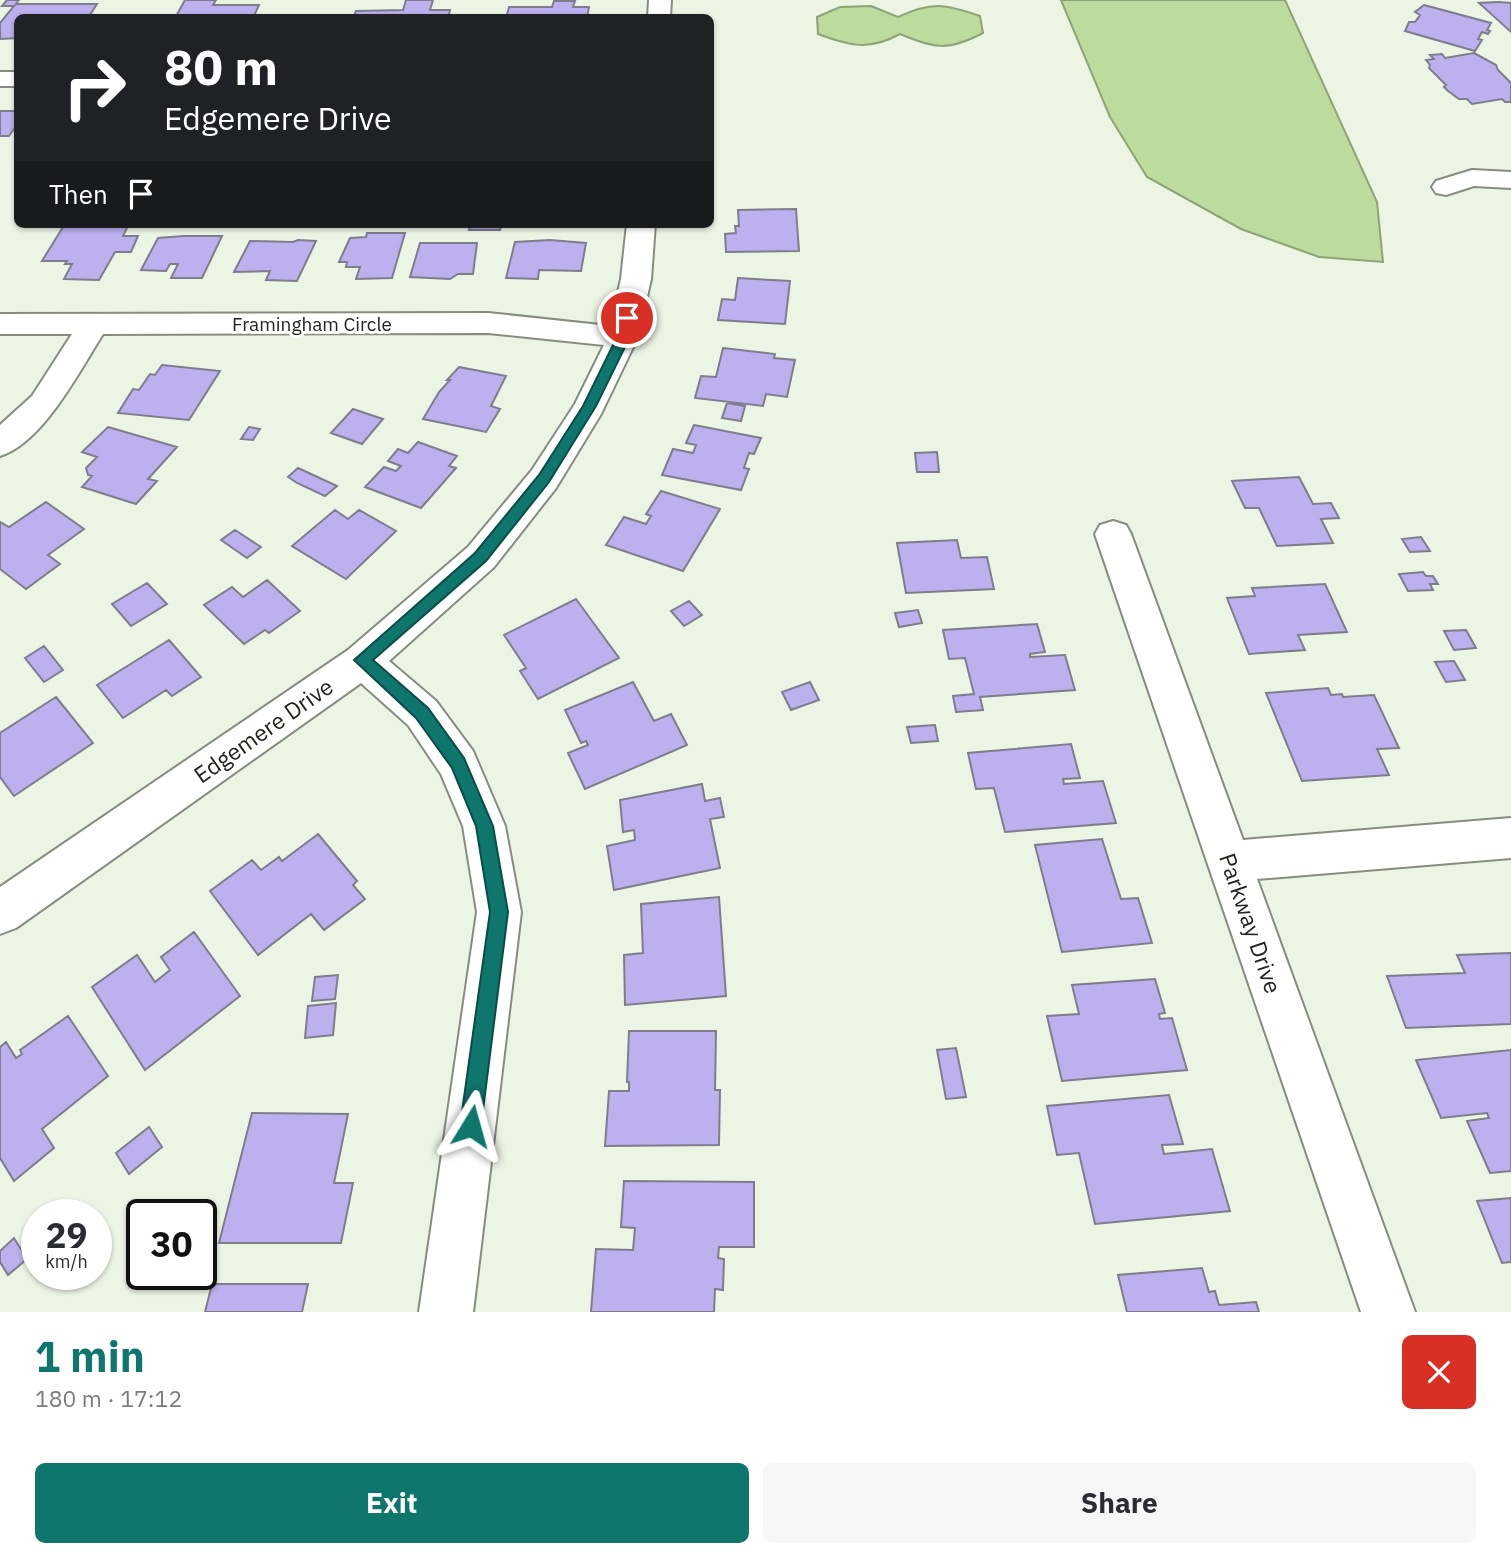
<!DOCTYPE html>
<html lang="en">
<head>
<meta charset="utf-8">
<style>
  body { margin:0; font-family:"IBM Plex Sans",sans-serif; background:#f7f7f7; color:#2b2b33; height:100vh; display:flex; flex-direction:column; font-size:26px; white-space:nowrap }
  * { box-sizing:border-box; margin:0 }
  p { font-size:23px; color:#7c7c81 }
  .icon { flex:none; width:38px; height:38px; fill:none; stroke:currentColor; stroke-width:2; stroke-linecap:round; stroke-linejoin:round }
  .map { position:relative; height:1312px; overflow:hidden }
  .panel { display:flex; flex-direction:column; background:#fff; flex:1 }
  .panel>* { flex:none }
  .hud { position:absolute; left:14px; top:14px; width:700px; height:214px; border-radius:10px; box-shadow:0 2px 5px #0004; background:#202124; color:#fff; overflow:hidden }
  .speed { position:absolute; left:21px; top:1199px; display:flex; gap:14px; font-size:35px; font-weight:700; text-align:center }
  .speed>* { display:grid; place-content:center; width:91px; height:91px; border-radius:50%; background:#fff; box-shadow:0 2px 5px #0004; line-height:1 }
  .speed small { font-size:18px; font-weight:400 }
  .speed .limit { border:4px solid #111; border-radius:10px; background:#fff; color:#111 }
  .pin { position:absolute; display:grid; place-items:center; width:60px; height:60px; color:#fff; margin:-30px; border:4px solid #fff; border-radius:50%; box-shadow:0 2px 7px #0007 }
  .me { position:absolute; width:77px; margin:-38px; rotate:8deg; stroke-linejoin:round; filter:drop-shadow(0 0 5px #0008) }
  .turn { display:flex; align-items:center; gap:24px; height:147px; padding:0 35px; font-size:32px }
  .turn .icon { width:91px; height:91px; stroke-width:2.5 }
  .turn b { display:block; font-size:49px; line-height:60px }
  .then { display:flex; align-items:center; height:66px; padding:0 35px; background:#0003; gap:14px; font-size:26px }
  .round { display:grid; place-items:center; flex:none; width:74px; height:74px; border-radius:10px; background:#f7f7f7 }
  .head { display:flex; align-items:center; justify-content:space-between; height:119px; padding:0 35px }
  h1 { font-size:42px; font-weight:700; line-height:52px; color:#0f766e }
  .primary-button { display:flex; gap:14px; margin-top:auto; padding:14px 35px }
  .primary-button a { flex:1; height:80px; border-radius:10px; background:#0f766e; color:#fff; font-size:28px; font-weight:700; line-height:80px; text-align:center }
  .primary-button a+a { background:#f7f7f7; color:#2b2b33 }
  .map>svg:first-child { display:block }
  .water { fill:#bddb9d; stroke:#8ea477; stroke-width:2 }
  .building { fill:#bdb0ef; stroke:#7f7d8c; stroke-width:2 }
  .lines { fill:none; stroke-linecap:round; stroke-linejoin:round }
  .minor-casing { stroke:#868d7f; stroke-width:4 }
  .minor { fill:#fff; fill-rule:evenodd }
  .route { fill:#0f766e; stroke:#0a4d48; stroke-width:2 }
  .labels { text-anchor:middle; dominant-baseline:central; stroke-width:6; stroke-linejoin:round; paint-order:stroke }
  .far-street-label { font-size:19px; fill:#21241e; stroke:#fff }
  .street-label { font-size:23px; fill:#21241e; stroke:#fff }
</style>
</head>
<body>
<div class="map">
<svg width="1511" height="1312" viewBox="0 0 1511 1312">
  <rect width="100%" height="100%" fill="#ecf4e4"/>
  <!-- water -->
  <path class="water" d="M1061 0H1285L1377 202 1383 262 1319 257 1241 229 1147 177 1110 117Z
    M871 6 898 17C932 1 945 4 980 16L983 33C949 51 935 49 900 34 869 51 850 46 818 34L817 17 840 7Z"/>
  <!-- building -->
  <path class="building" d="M7 0H19L16 4H97L88 18H18V38L0 39V23L14 6H2Z
    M185 0H216L213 5H259L253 18H175Z
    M406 0H433L430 10H450L448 18H353L356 11 403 10Z
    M554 1H575L573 7H589L587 18H506L509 7H552Z
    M1499 2 1511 3V32L1479 3Z
    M1424 5 1491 23 1487 30 1490 31 1488 34 1482 32 1478 39 1482 40 1475 51 1405 31 1409 22H1415L1420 15 1415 12Z
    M1474 53 1496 65 1498 70 1511 83V102H1505L1502 99 1472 104 1467 99H1459L1448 91 1444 87 1446 85 1429 68 1430 65 1426 60 1434 59 1430 55 1442 54 1445 58Z
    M0 111H18V123L9 136H0Z
    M796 209 799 251 726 252 725 234 736 233 735 226H739L738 210Z
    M96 224 128 226 123 236H138L131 252H115L99 280 64 279 72 264H65L67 261H42L63 227H94Z
    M471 224H502L500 230H469Z
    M367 233H405L392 278 356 279 360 267H346L347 262H339L350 238 366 237Z
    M183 236H222L202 278H171L178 264H170L166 271 141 270 158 238Z
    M298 240 316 241 297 281 266 280 270 271 234 272 250 241 293 242Z
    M550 240 586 243 581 271 539 270 538 279 506 278 515 242Z
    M420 243H477L473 274H458L450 279 410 277Z
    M738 278 790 281 785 324 718 320 722 299 735 300Z
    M723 348 775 354 774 358 795 360 787 397 766 394 763 406 695 398 701 376 716 377Z
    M162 365 220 371 189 420 118 413 133 389 139 390 150 374 155 375Z
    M459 367 506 376 491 406 500 409 486 432 423 419 439 392 450 380H447Z
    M727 403 745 406 741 421 722 418Z
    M353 409 383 419 362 444 331 433Z
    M694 425 761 438 754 454 749 453 744 468 749 469 741 490 662 475 673 449 693 453 696 445 686 443Z
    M108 427 177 447 148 479 157 481 136 504 82 487 92 476 88 475 86 468 97 457 82 452Z
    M249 427 260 429 253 440 241 439Z
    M418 442 457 456 449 466 456 468 421 508 365 487 384 467 396 471 401 466 388 461 398 449 408 453Z
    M937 452 939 472H917L915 453Z
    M298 468 337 486 325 496 297 483 288 477Z
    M1299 477 1313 504 1331 503 1339 518 1321 519 1333 543 1277 546 1259 508H1245L1232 481Z
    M661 491 720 509 683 571 606 545 624 517 646 524 651 516 646 514Z
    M46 502 84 529 48 555 60 564 26 589 0 569V522L9 527Z
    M335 510 348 519 359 510 396 531 346 579 292 546Z
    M235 530 261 547 247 558 221 540Z
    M1421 537 1430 551 1410 552 1402 539Z
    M957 540 961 558 987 557 994 589 906 593 897 543Z
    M1423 572 1426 576H1433L1438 584H1430L1433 590 1408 591 1399 574Z
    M267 580 300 611 269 633 265 630 244 644 204 605 232 587 243 597Z
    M147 583 167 604 131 626 112 604Z
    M1325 584 1347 632 1298 635 1305 650 1249 654 1227 598 1255 596 1252 588Z
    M576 599 619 658 538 699 520 671 526 668 504 635Z
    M689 601 702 615 684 626 671 611Z
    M918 610 922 623 899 627 895 613Z
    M1037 624 1045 652 1030 654V657L1065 655 1075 690 980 697 983 710 956 712 953 696 974 694 965 658 949 659 943 630Z
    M1466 630 1476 648 1454 650 1444 631Z
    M169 640 201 677 172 696 166 690 123 718 97 685Z
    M44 646 63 670 44 682 25 658Z
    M1454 661 1465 680 1446 682 1435 662Z
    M633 682 654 721 671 714 687 745 585 789 568 753 588 745 586 741 581 743 565 710Z
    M810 682 819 700 791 710 782 692Z
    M1328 688 1331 695 1342 694 1343 697 1374 695 1399 748 1377 749 1389 775 1302 781 1266 693Z
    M56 697 93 743 14 796 0 777V733Z
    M935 725 938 741 911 743 907 727Z
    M1071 744 1080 778 1063 779 1064 784 1103 781 1116 823 1005 832 994 788 976 789 968 753Z
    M702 784 705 801 720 798 724 817 710 819 720 868 614 890 607 846 635 840 634 830 623 832 620 800Z
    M318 834 357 881 353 885 365 899 324 930 311 914 258 955 210 891 252 860 261 870 279 857 282 861Z
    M1102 839 1121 899 1138 898 1152 943 1062 952 1035 845Z
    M719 897 726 996 625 1005 624 955 643 953 641 904Z
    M194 932 240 996 145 1070 92 987 137 955 155 982 170 970 161 957Z
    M1511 953V1024L1406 1028 1387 976 1465 973 1457 955Z
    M338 975 335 999 312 1001 315 977Z
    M1155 979 1165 1013 1159 1014 1160 1019 1172 1018 1187 1070 1062 1081 1047 1016 1079 1014 1072 985Z
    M336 1003 333 1035 305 1038 308 1006Z
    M68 1016 108 1076 42 1129 54 1148 14 1181 0 1158V1047L6 1042 16 1058 22 1054 20 1050Z
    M629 1031H716L715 1090H720L719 1145 605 1146 609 1091H629V1082H627Z
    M956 1048 966 1097 946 1099 937 1050Z
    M1511 1050V1171L1490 1173 1467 1121 1489 1118 1487 1113 1441 1118 1416 1060Z
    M1169 1095 1183 1144 1162 1145 1164 1154 1212 1149 1230 1211 1095 1224 1079 1153 1057 1155 1047 1106Z
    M252 1113 348 1114 334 1183H353L341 1243H219Z
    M149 1127 162 1147 129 1174 116 1153Z
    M624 1181 754 1182V1247H719L718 1258 724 1259 723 1290 715 1289 714 1312H591L596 1249 633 1250 635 1228 621 1227Z
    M1511 1198V1262L1502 1263 1477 1201Z
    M14 1238 27 1259 8 1275 0 1262V1251Z
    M1202 1268 1209 1292 1215 1291 1219 1305 1256 1302 1259 1312H1127L1118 1275Z
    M212 1284H308L302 1312H205Z"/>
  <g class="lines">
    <defs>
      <path id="minor" d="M649 0H671L670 18H648Z
        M0 72H18V86H0Z
        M1472 170 1511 172V188L1474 186 1446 195 1436 193 1432 187 1436 181Z
        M627 224H655L651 279 638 337 601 414 556 488 494 567 389 661 436 701 473 751 505 826 521 912 473 1312H419L477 912 463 826 441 774 408 725 361 683 16 928 0 934V887L348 650 468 547 532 470 575 404 604 345 488 333 103 334C80 370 43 443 0 456V425L32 396 72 334H0V314L488 313 610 326 621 279Z
        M1113 521 1126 525 1131 534 1243 840 1511 818V858L1257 879 1415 1312H1361L1095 534 1100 525Z"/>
    </defs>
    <!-- minor casing -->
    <use href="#minor" class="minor-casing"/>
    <!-- minor -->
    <use href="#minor" class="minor"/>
  </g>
  <!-- route -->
  <path class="route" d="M627 314 634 318 630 337 596 406 549 482 486 561 373 660 428 708 464 758 493 826 508 912 481 1126 478 1133 471 1136 463 1133 460 1126 490 912 476 826 452 768 416 718 354 660 475 553 539 475 583 406 617 337 621 318Z"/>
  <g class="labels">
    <!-- far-street labels -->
    <g class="far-street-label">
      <text x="312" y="324">Framingham Circle</text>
    </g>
    <!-- street labels -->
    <g class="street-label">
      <text transform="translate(263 730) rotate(-35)">Edgemere Drive</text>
      <text transform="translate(1251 923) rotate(71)">Parkway Drive</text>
    </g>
  </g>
</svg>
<div class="speed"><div>29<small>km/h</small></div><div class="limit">30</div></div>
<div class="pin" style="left:627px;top:318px;background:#d93025"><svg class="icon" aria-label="arrive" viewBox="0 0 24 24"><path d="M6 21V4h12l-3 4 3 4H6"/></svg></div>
<svg class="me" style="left:471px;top:1126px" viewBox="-20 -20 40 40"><path d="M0-17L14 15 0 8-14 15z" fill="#0f766e" stroke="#fff" stroke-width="4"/></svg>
<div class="hud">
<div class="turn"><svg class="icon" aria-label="right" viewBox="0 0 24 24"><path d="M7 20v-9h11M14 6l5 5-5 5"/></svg><div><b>80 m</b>Edgemere Drive</div></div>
<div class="then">Then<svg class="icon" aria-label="arrive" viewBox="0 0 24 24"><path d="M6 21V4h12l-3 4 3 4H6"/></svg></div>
</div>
</div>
<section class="panel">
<div class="head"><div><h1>1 min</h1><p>180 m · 17:12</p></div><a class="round" style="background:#d93025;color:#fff"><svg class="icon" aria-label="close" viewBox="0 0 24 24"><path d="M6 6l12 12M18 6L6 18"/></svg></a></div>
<div class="primary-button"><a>Exit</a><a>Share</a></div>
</section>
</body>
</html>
